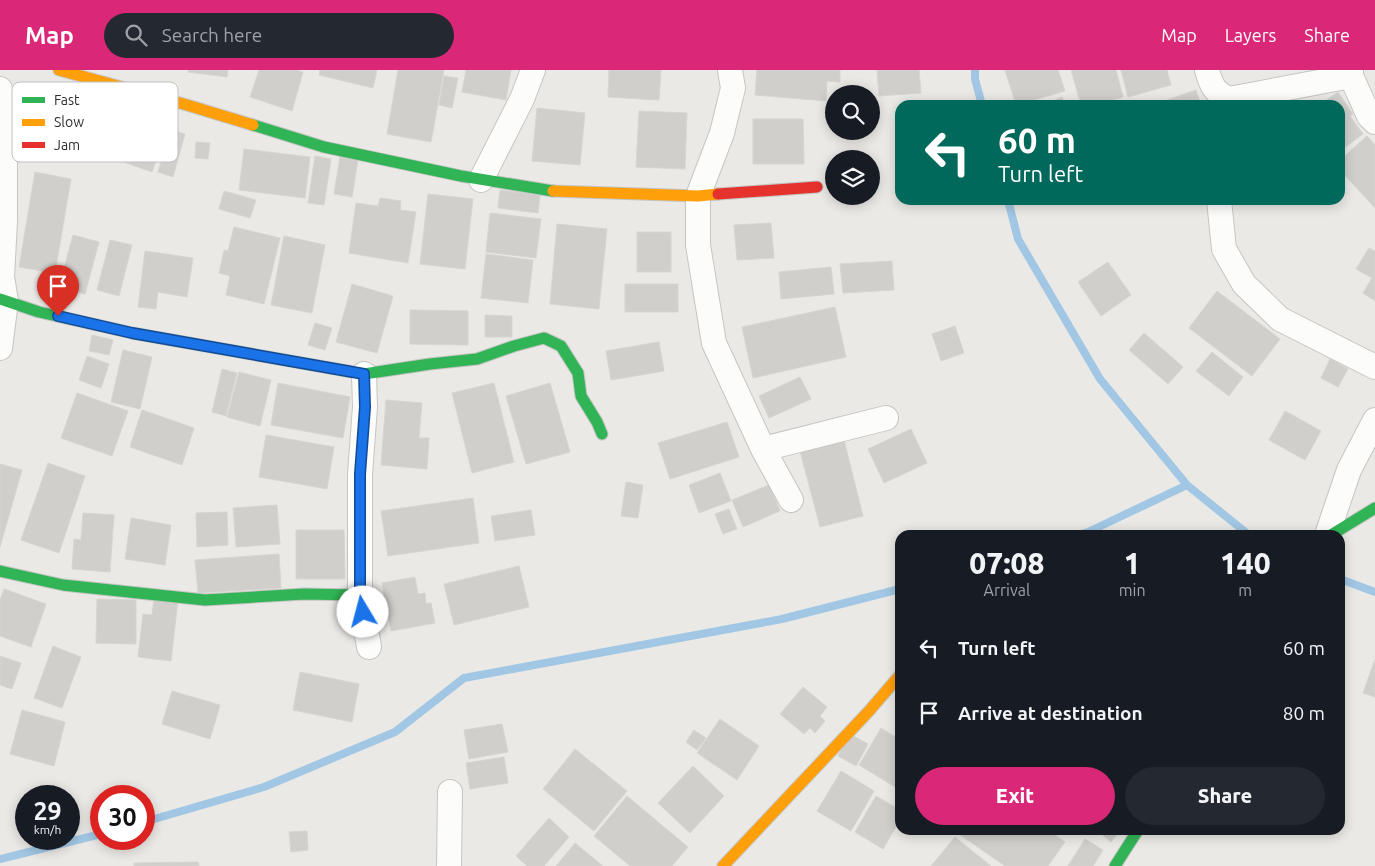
<!DOCTYPE html>
<html lang="en">
<head>
<meta charset="utf-8">
<style>
  body { margin:0; font-family:Ubuntu,sans-serif; background:#242831; color:#f1f3f6; height:100vh; display:flex; flex-direction:column; font-size:19px; white-space:nowrap }
  * { box-sizing:border-box; margin:0 }
  p { font-size:16px; color:#9ea1a6 }
  .icon { flex:none; width:28px; height:28px; fill:none; stroke:currentColor; stroke-width:2; stroke-linecap:round; stroke-linejoin:round }
  .map { position:relative; flex:1; overflow:hidden }
  .panel { position:absolute; left:895px; top:460px; width:450px; height:305px; display:flex; flex-direction:column; background:#171b24; border-radius:15px; box-shadow:0 2px 12px #0003 }
  .panel>* { flex:none }
  .hud { position:absolute; left:895px; top:30px; width:450px; height:105px; border-radius:15px; box-shadow:0 2px 12px #0003; background:#00695c; color:#fff; overflow:hidden }
  .controls { position:absolute; left:825px; top:15px; display:grid; gap:10px }
  .controls a { display:grid; place-items:center; width:55px; height:55px; border-radius:50%; background:#171b24; box-shadow:0 2px 12px #0003; font-size:25px }
  .speed { position:absolute; left:15px; top:715px; display:flex; gap:10px; font-size:25px; font-weight:700; text-align:center }
  .speed>* { display:grid; place-content:center; width:65px; height:65px; border-radius:50%; background:#171b24; box-shadow:0 2px 12px #0003; line-height:1 }
  .speed small { font-size:12px; font-weight:400 }
  .speed .limit { border:8px solid #d22; background:#fff; color:#111 }
  .pin { position:absolute; display:grid; place-items:center; width:42px; height:42px; color:#fff; margin:-51px -21px; border-radius:50% 50% 50% 0; rotate:-45deg; box-shadow:0 0 5px #0007 }
  .pin .icon { rotate:45deg }
  .me { position:absolute; width:55px; margin:-28px; rotate:352deg; stroke-linejoin:round; filter:drop-shadow(0 0 4px #0008) }
  .turn { display:flex; align-items:center; gap:18px; height:105px; padding:0 20px; font-size:22px }
  .turn .icon { width:65px; height:65px; stroke-width:2.5 }
  .turn b { display:block; font-size:35px; line-height:42px }
  .eta { display:flex; justify-content:space-evenly; align-items:center; height:85px; text-align:center }
  .eta b { font-size:30px; font-weight:800; line-height:35px }
  .primary-button { display:flex; gap:10px; margin-top:auto; padding:10px 20px }
  .primary-button a { flex:1; height:58px; border-radius:30px; background:#db2777; color:#fff; font-size:20px; font-weight:800; line-height:58px; text-align:center }
  .primary-button a+a { background:#242831; color:#f1f3f6 }
  ul { padding:0; list-style:none }
  li { display:flex; align-items:center; gap:15px; height:65px; padding:0 20px }
  li div { flex:1 }
  li b { display:block; font-size:19px }
  li em { font-style:normal }
  header { display:flex; align-items:center; gap:30px; box-sizing:border-box; height:70px; padding:0 25px; background:#db2777; color:#fff }
  header strong { font-size:24px }
  nav { display:flex; gap:28px; margin-inline-start:auto; font-size:18px }
  .search { width:350px; height:45px; background:#242831; display:flex; align-items:center; gap:12px; box-sizing:border-box; padding:0 18px; border-radius:28px; color:#9ea1a6; font-size:19px }
  .map>svg:first-child { display:block }
  .lines { fill:none; stroke-linecap:round; stroke-linejoin:round }
  .stream { stroke:#a1c7e4; stroke-width:8 }
  .building { fill:#d0cfcb; stroke:#d6d5d1 }
  .street-casing { stroke:#c5c5c4; stroke-width:26 }
  .fast-casing { stroke:#c5c5c4; stroke-width:13 }
  .slow-casing { stroke:#c5c5c4; stroke-width:13 }
  .jam-casing { stroke:#c5c5c4; stroke-width:13 }
  .street { stroke:#fcfcfb; stroke-width:24 }
  .fast { stroke:#30b455; stroke-width:11 }
  .slow { stroke:#ff9f0a; stroke-width:11 }
  .jam { stroke:#e5322d; stroke-width:11 }
  .route-casing { stroke:#114b97; stroke-width:12 }
  .route { stroke:#1a73e8; stroke-width:9 }
  .key { fill:#fff; stroke:#c0c0c0; stroke-width:1 }
  .key-label { font-size:14px; fill:#2e2e2e }
</style>
</head>
<body>
<header>
<strong>Map</strong>
<div class="search"><svg class="icon" aria-label="search" viewBox="0 0 24 24"><circle cx="10" cy="10" r="6"/><path d="M15 15l6 6"/></svg>Search here</div>
<nav><a>Map</a><a>Layers</a><a>Share</a></nav>
</header>
<div class="map">
<svg width="1375" height="796" viewBox="0 0 1375 796">
  <rect width="100%" height="100%" fill="#eae9e5"/>
  <g class="lines">
    <!-- stream -->
    <path class="stream" d="M975 0V9L982 35
      M1008 130 1018 169 1100 309 1187 415 1249 465
      M1078 465 1088 462 1187 415
      M1340 509 1375 522
      M144 752 264 717 395 662 464 608 782 549 900 519
      M0 789 101 764"/>
  </g>
  <!-- building -->
  <path class="building" d="M189 0H228L227 7 188 2Z
    M259 0H296L303 2 292 41 250 27Z
    M320 0H377L373 18 319 5Z
    M398 0H444L431 72 387 64Z
    M466 0H511L506 30 462 22Z
    M609 0H661L659 30 608 27Z
    M757 0H840V12L827 11 826 31 755 25Z
    M877 0H919L921 23 879 26Z
    M1005 0H1058L1065 21 1016 35Z
    M1071 0H1116L1123 27 1093 35H1081Z
    M1121 0H1167L1171 15 1128 27Z
    M444 6 458 8 452 38 439 35Z
    M1196 20 1201 35H1153Z
    M1338 22 1353 44 1350 46 1363 64 1340 81V35H1319Z
    M1062 27 1065 35H1044Z
    M114 36 141 46 143 38 157 43 154 53 168 57 152 102 98 83Z
    M537 38 585 43 580 95 532 91Z
    M639 41 687 43 685 99 636 97Z
    M753 49H803L804 94H753Z
    M171 60 185 64 173 107 158 102Z
    M1367 66 1375 75V138L1340 100V90Z
    M196 72 210 73 208 89 195 88Z
    M244 79 310 87 305 128 239 120Z
    M315 86 331 89 324 135 308 133Z
    M340 87 358 90 352 127 334 124Z
    M35 102 71 109 55 203 19 197Z
    M500 120 540 125 538 143 498 138Z
    M224 121 256 130 250 148 219 139Z
    M428 124 473 129 465 199 420 194Z
    M380 128 401 131 400 140 416 142 408 193 349 183 356 133 378 136Z
    M490 143 541 149 536 188 486 182Z
    M771 153 774 188 737 190 734 155Z
    M557 154 607 159 599 239 550 234Z
    M234 157 280 168 264 234 226 225 230 206 219 203 224 180 228 181Z
    M637 162H671V202H637Z
    M73 165 99 172 85 224 59 217Z
    M284 166 325 175 312 243 271 235Z
    M110 170 132 175 119 226 97 220Z
    M1369 178 1375 181V231L1363 223 1372 208 1356 199Z
    M145 181 193 188 187 227 158 222 156 239 138 237Z
    M486 184 533 190 528 233 481 228Z
    M892 191 894 220 843 223 840 194Z
    M1108 192 1131 225 1101 246 1078 212Z
    M831 197 834 224 781 229 779 202Z
    M352 214 393 226 377 283 336 272Z
    M625 214H678V242H625Z
    M1217 221 1280 269 1252 306 1189 258Z
    M835 237 846 287 753 308 742 257Z
    M410 240 468 241V275L410 274Z
    M485 245 512 246V267H485Z
    M315 253 332 258 325 280 308 275Z
    M955 256 964 283 941 291 932 264Z
    M1144 263 1183 297 1168 314 1129 280Z
    M92 265 113 270 109 285 89 281Z
    M659 272 664 301 611 310 606 281Z
    M123 280 152 287 140 339 111 332Z
    M1212 282 1243 307 1229 326 1196 301Z
    M87 286 109 294 101 318 79 310Z
    M1330 289 1348 299 1338 317 1321 308Z
    M222 299 237 303 226 346 212 342Z
    M239 302 271 310 260 356 227 347Z
    M800 307 811 329 769 348 759 326Z
    M278 313 350 327 343 368 271 355Z
    M494 313 514 392 472 403 452 323Z
    M550 313 570 382 526 394 506 326Z
    M77 323 128 341 112 386 61 368Z
    M386 330 422 333 419 368H429L427 399 381 395Z
    M142 340 194 358 182 395 130 377Z
    M1285 341 1321 361 1305 390 1269 370Z
    M727 352 739 387 670 409 658 373Z
    M911 359 927 393 884 413 868 379Z
    M266 365 334 377 327 419 259 407Z
    M843 366 863 446 820 457 799 377Z
    M48 393 85 406 59 483 21 470Z
    M0 394 22 400 0 477Z
    M720 403 731 431 699 443 689 415Z
    M626 412 643 415 638 448 621 446Z
    M769 415 780 441 743 457 732 430Z
    M473 428 479 473 388 486 381 441Z
    M277 435 280 474 236 477 233 438Z
    M729 439 737 459 723 464 715 444Z
    M531 440 535 465 495 471 491 446Z
    M227 442 228 475 197 477 196 443Z
    M83 443 114 445 110 502 72 499 74 469 81 470Z
    M131 448 171 455 165 495 125 489Z
    M296 460H344L345 509H296Z
    M279 484 281 518 198 523 195 490Z
    M519 496 529 537 454 555 444 514Z
    M415 507 418 524 425 523 426 534 431 533 435 553 391 561 382 513Z
    M4 519 46 534 31 577 0 566V530Z
    M154 528 178 530 171 591 138 587 143 544 152 545Z
    M97 529 136 530V574L96 573Z
    M53 576 81 587 62 638 34 628Z
    M0 586 21 593 12 619 0 615Z
    M1375 589V627L1363 623Z
    M300 602 359 614 352 652 293 640Z
    M803 617 827 637 820 646 825 651 815 663 810 658 804 664 780 644Z
    M172 621 220 635 210 669 162 654Z
    M22 640 65 652 54 696 10 684Z
    M720 649 759 676 737 710 697 683Z
    M502 654 508 682 469 689 464 660Z
    M881 658 900 670V720L859 695Z
    M694 660 706 668 697 680 686 672Z
    M850 664 868 674 856 696 838 686Z
    M575 679 627 721 594 761 543 719Z
    M504 687 508 713 470 719 466 693Z
    M693 696 724 726 690 763 658 733Z
    M841 701 874 721 851 761 817 741Z
    M627 726 688 777 672 796H630L594 766Z
    M876 726 900 740V750L883 779 855 762Z
    M549 748 569 767 544 796H527L516 786Z
    M957 760H1048L1065 772 1048 796H1005L956 762Z
    M1097 760H1121L1111 772Z
    M307 761 308 780 291 782 289 762Z
    M955 767 991 796H931Z
    M1085 769 1103 780 1093 796H1068Z
    M575 773 603 796H556Z
    M198 792 199 796H134V793Z"/>
  <g class="lines">
    <defs>
      <path id="street" d="M730 0 733 18 722 63 698 126V175L714 273 763 379 791 430
        M1207 0C1211 15 1214 22 1229 29L1351 6
        M1351 0V6L1369 46 1375 52
        M0 19 5 55V151L2 207 6 231 0 278
        M481 110 522 29 533 0
        M1219 130 1224 179 1244 214 1280 249 1375 297
        M364 304 365 337 360 404V525L369 577
        M763 379 886 348
        M1327 465 1349 400 1375 350
        M449 796 450 722"/>
      <path id="fast" d="M253 55 324 77 461 106 553 121
        M0 229 39 242 132 263 364 304 430 294 477 289 514 276 544 268 561 276 578 303 581 326 597 352 602 364
        M1331 465 1375 438
        M0 501 63 515 205 530 304 524 360 525
        M1115 796 1138 760"/>
      <path id="slow" d="M59 0 187 35 253 55
        M553 121 698 126 718 124
        M723 796 869 641 900 605"/>
      <path id="jam" d="M718 124 817 117"/>
    </defs>
    <!-- street casing -->
    <use href="#street" class="street-casing"/>
    <!-- fast casing -->
    <use href="#fast" class="fast-casing"/>
    <!-- slow casing -->
    <use href="#slow" class="slow-casing"/>
    <!-- jam casing -->
    <use href="#jam" class="jam-casing"/>
    <!-- street -->
    <use href="#street" class="street"/>
    <!-- fast -->
    <use href="#fast" class="fast"/>
    <!-- slow -->
    <use href="#slow" class="slow"/>
    <!-- jam -->
    <use href="#jam" class="jam"/>
  </g>
  <g class="lines">
    <defs>
      <path id="route" d="M58 246 132 263 364 304 365 337 360 404V525L363 542"/>
    </defs>
    <!-- route casing -->
    <use href="#route" class="route-casing"/>
    <!-- route -->
    <use href="#route" class="route"/>
  </g>
  <!-- legend -->
  <rect x="12" y="12" width="166" height="80" rx="8" class="key"/>
  <rect x="22" y="27" width="23" height="6" fill="#30b455"/>
  <rect x="22" y="49" width="23" height="7" fill="#ff9f0a"/>
  <rect x="22" y="72" width="23" height="6" fill="#e5322d"/>
  <g class="key-label">
    <text x="54" y="35">Fast</text>
    <text x="54" y="57">Slow</text>
    <text x="54" y="80">Jam</text>
  </g>
</svg>
<div class="controls">
<a><svg class="icon" aria-label="search" viewBox="0 0 24 24"><circle cx="10" cy="10" r="6"/><path d="M15 15l6 6"/></svg></a>
<a><svg class="icon" aria-label="layers" viewBox="0 0 24 24"><path d="M12 4l9 5-9 5-9-5zM3 14l9 5 9-5"/></svg></a>
</div>
<div class="speed"><div>29<small>km/h</small></div><div class="limit">30</div></div>
<div class="pin" style="left:58px;top:246px;background:#d93025"><svg class="icon" aria-label="arrive" viewBox="0 0 24 24"><path d="M6 21V4h12l-3 4 3 4H6"/></svg></div>
<svg class="me" style="left:363px;top:542px" viewBox="-20 -20 40 40"><circle r="19" fill="#fff"/><path d="M0-13L10 11 0 6-10 11z" fill="#1a73e8"/></svg>
<div class="hud">
<div class="turn"><svg class="icon" aria-label="left" viewBox="0 0 24 24"><path d="M17 20v-9H6M10 6l-5 5 5 5"/></svg><div><b>60 m</b>Turn left</div></div>
</div>
<section class="panel">
<div class="eta">
<div><b>07:08</b><p>Arrival</p></div>
<div><b>1</b><p>min</p></div>
<div><b>140</b><p>m</p></div>
</div>
<ul>
<li><svg class="icon" aria-label="left" viewBox="0 0 24 24"><path d="M17 20v-9H6M10 6l-5 5 5 5"/></svg><div><b>Turn left</b></div><em>60 m</em></li>
<li><svg class="icon" aria-label="arrive" viewBox="0 0 24 24"><path d="M6 21V4h12l-3 4 3 4H6"/></svg><div><b>Arrive at destination</b></div><em>80 m</em></li>
</ul>
<div class="primary-button"><a>Exit</a><a>Share</a></div>
</section>
</div>
</body>
</html>
